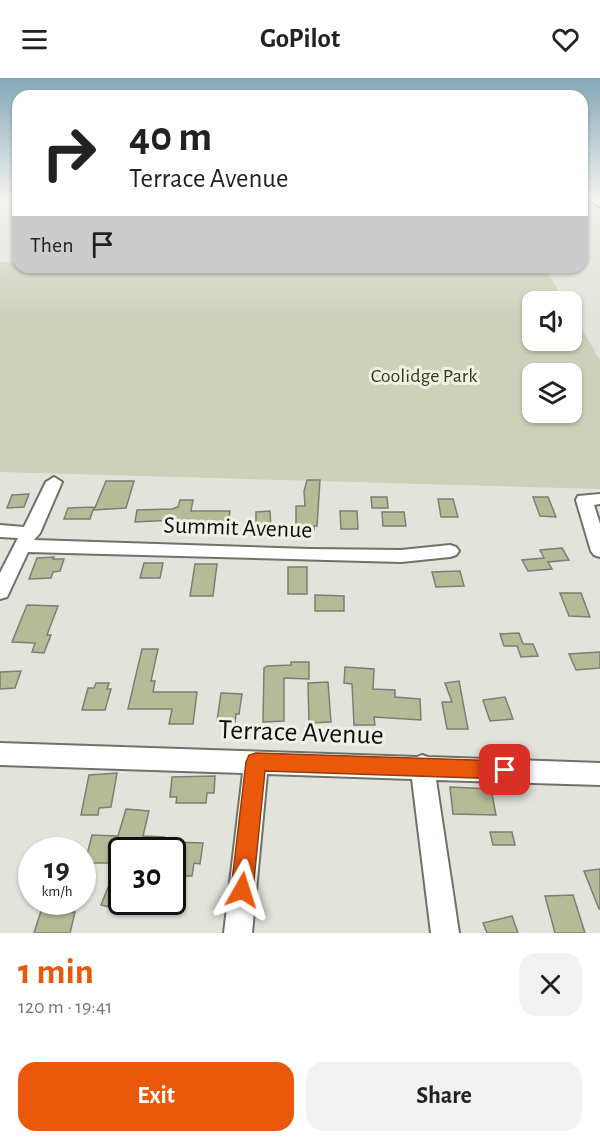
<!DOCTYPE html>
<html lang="en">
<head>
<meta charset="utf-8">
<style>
  body { margin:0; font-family:"Alegreya Sans",sans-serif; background:#f2f2f2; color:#222; height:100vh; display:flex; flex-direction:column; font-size:22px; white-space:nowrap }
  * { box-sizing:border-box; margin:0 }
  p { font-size:20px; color:#767676 }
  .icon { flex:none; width:33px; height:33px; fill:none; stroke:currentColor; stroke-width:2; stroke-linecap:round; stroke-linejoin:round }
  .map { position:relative; height:855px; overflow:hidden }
  .details { display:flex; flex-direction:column; background:#fff; flex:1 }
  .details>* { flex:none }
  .guide { position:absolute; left:12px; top:12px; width:576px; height:183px; border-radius:18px; box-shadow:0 2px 4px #0004; background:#fff; color:#222; overflow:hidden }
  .fabs { position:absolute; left:522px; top:213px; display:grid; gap:12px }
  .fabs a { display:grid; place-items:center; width:60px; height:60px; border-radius:12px; background:#fff; box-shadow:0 2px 4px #0004; font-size:30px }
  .speed { position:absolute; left:18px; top:759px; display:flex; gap:12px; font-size:30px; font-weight:700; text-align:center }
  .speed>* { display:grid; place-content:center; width:78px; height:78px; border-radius:50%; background:#fff; box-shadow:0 2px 4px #0004; line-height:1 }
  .speed small { font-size:15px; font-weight:400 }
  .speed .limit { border:3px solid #111; border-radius:9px; background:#fff; color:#111 }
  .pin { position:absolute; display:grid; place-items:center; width:51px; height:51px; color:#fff; margin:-26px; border-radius:12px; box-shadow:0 3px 9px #0006 }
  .me { position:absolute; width:66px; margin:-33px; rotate:6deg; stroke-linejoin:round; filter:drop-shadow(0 0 4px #0008) }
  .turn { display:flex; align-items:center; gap:21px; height:126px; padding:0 18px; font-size:27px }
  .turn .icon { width:78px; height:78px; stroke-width:2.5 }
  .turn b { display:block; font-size:42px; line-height:51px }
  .then { display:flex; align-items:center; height:57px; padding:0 18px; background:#0003; gap:12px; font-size:22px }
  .round { display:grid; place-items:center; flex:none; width:63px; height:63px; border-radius:18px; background:#f2f2f2 }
  .summary { display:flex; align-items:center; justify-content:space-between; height:102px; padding:0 18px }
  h1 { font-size:36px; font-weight:700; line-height:45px; color:#ea580c }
  .button { display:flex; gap:12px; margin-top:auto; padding:12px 18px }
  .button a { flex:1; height:69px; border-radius:18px; background:#ea580c; color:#fff; font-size:24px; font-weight:700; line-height:69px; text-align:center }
  .button a+a { background:#f2f2f2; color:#222 }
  header { display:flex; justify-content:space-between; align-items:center; height:78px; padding:0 18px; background:#fff; font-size:27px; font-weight:700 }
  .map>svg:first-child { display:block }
  .green { fill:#cdd1ba; fill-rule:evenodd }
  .building { fill:#b6bb97; stroke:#7d7e76; stroke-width:1.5 }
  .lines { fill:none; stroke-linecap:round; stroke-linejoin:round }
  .minor-casing { stroke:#707169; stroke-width:4 }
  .minor { fill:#fff; fill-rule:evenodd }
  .route { fill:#ea580c; stroke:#983908; stroke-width:1.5 }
  .labels { text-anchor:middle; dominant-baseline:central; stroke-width:6; stroke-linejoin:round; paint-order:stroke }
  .far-park-label { font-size:20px; fill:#373b10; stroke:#eff1e7 }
  .street-label { font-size:24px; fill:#10110e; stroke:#eff1e7 }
  .near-street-label { font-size:28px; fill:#10110e; stroke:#eff1e7 }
</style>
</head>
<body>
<header><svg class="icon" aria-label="menu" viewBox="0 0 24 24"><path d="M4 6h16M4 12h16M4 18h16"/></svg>GoPilot<svg class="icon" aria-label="heart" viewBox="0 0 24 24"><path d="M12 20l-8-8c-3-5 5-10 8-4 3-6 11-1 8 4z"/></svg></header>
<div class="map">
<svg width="600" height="855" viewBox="0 0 600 855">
  <rect width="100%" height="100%" fill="#e2e3da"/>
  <!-- green -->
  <path class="green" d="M0 184H18V189H544L565 223 532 224V262H572V234L600 282V411L0 394ZM532 296H572V334H532Z"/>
  <!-- building -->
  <path class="building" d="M307 402H320L317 448H314V452H296V428H305L304 413Z
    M106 403H134L126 430 94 432Z
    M29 416 24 429 7 430 12 417Z
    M371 419H387L388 430H372Z
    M533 419H548L556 439 540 438Z
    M438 421H453L458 439H441Z
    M180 422H193L191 433H230L228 446 174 444V442L135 444 137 432 172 431 178 429Z
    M94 429 90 441H64L68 430Z
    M270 433 271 452H256V434Z
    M340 433H357L358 451H341Z
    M382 434H404L406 448H383Z
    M562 470 569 482 548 484 552 491 528 493 522 482 544 480 540 472Z
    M54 479 53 481H64L60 493 53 494 51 500 29 501 37 480Z
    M144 485H163L160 500H140Z
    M195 486H217L213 518H190Z
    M288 489H307V516H288Z
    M460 493 464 508 436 509 432 494Z
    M560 515H581L590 539 569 538Z
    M315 517 344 518V533H315Z
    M27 527 58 528 47 557H51L44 575 32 574 35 565 12 564Z
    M519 555 523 566H533L538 578 521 579 517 568H504L500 556Z
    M142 571H158L151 603H155L153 614H197L193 646H169L172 631H128Z
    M600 574V590L576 592 569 576Z
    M291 584H309V601L284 600V643L263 644 264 590 267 588 291 587Z
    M345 589 374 591 373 611 395 612V619L420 621 421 642 374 639 375 647H354L352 606 344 605Z
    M21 593 15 610 0 611V594Z
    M459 603 468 651H447L442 624H452L445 605Z
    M328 604 331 644 309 645 308 605Z
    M96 605H109L107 611H111L105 632H82L88 610H94Z
    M221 615 242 616 239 636H236L235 644 217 643Z
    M505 619 513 641 490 643 483 622Z
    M117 695 111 729 99 730 98 737H81L89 697Z
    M215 698 214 715H207L206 725H176L177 719H170L172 699Z
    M450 709 491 711 496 737 453 736Z
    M126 731 149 733 143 758 164 759 162 772H122V776H118L116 785H85L92 757 118 758Z
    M490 754H512L515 767H493Z
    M172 764 203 765 200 786 194 785 192 798H172Z
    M600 791V831H599L584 793Z
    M109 807 121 809 114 830 101 827Z
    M573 817 585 855H555L545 818Z
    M41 833 75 834 70 855H34Z
    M512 838 518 855H487L483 845Z"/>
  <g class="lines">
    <defs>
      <path id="minor" d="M585 119H594L600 122V129Z
        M54 399 62 404 40 455 34 462 310 471 401 472 450 467 456 469 459 473 456 477 450 479 401 484 28 474 7 519 0 521V495L18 460 0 459V447L24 449 46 404Z
        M600 416V426L594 427 600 446V479L594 477 591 473 576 422 578 418Z
        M0 665 417 679 422 677 428 679 600 685V707L436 702 459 855H431L412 701 267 696 252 855H224L243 695 0 687Z"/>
    </defs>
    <!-- minor casing -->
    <use href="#minor" class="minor-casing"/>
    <!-- minor -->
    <use href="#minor" class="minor"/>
  </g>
  <!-- sky -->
  <linearGradient id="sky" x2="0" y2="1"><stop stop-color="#84a7b8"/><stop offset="0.5" stop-color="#f2f2ee"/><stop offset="1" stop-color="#f2f2ee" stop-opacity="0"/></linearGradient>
  <rect width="600" height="239" fill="url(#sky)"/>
  <!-- route -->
  <path class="route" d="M256 675 505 683 511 685 514 692 511 698 505 701 265 693 253 812 250 820 242 823 234 820 231 812 246 684 249 677Z"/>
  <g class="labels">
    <!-- far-park labels -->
    <g class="far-park-label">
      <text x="424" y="298">Coolidge Park</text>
    </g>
    <!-- street labels -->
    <g class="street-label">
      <text transform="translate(238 450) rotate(2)">Summit Avenue</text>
    </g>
    <!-- near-street labels -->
    <g class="near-street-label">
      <text transform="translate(301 655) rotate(2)">Terrace Avenue</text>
    </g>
  </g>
</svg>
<div class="fabs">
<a><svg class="icon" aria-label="sound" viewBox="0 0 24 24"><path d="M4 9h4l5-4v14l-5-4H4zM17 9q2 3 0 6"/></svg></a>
<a><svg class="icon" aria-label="layers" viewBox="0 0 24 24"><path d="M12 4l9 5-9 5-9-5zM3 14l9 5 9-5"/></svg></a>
</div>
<div class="speed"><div>19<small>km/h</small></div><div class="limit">30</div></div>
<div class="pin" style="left:505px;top:692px;background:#d93025"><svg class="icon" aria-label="arrive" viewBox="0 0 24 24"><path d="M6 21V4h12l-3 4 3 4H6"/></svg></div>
<svg class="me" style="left:242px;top:812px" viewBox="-20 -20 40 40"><path d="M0-17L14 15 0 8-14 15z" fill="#ea580c" stroke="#fff" stroke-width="4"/></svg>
<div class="guide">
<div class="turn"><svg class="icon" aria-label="right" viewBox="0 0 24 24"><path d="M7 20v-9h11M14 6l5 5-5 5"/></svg><div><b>40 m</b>Terrace Avenue</div></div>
<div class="then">Then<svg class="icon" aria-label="arrive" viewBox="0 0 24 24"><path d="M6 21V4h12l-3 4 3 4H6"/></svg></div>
</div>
</div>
<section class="details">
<div class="summary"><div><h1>1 min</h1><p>120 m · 19:41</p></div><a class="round"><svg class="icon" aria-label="close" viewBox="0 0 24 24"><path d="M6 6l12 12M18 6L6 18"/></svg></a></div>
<div class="button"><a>Exit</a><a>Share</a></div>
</section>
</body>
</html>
